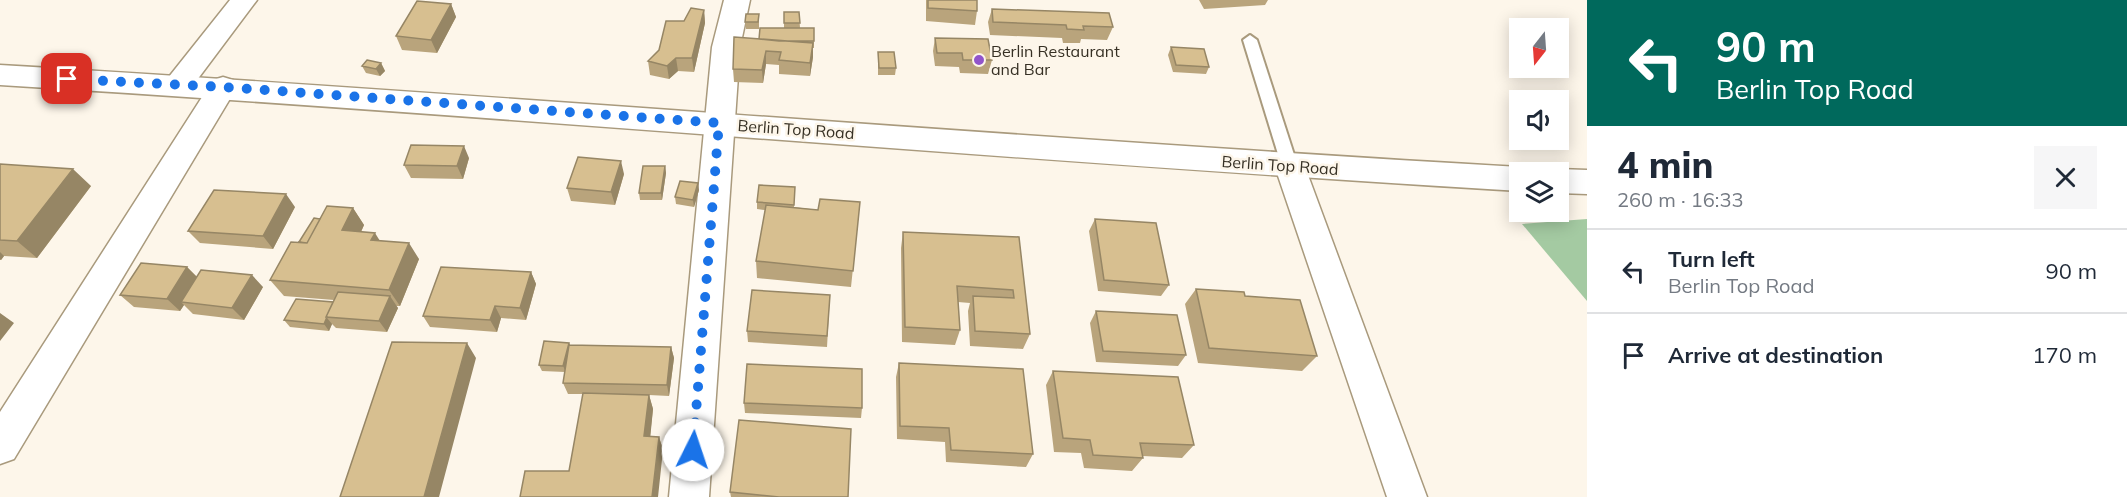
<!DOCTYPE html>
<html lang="en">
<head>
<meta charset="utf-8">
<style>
  body { margin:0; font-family:Mulish,sans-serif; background:#f6f6f7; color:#1f2937; height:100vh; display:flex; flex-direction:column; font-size:22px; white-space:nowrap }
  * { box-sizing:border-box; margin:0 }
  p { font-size:20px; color:#747a83 }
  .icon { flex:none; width:33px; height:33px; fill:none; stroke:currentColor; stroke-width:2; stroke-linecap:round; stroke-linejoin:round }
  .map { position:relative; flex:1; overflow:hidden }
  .sheet { display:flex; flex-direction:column; background:#fff; width:540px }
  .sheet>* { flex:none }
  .hud { background:#00695c; color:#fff; overflow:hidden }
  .needle { width:39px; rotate:197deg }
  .controls { position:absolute; left:1509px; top:18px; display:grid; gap:12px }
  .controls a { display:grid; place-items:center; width:60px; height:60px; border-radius:0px; background:#fff; box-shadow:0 3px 15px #0003; font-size:30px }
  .pin { position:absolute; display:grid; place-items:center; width:51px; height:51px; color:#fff; margin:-26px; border-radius:12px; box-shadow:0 3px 9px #0006 }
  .me { position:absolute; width:66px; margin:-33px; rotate:4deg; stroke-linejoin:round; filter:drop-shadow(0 0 4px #0008) }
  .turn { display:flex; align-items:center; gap:21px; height:126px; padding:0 30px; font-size:27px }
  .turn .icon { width:78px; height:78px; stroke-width:2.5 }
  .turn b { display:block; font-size:42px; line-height:51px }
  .round { display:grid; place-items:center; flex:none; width:63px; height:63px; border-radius:0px; background:#f6f6f7 }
  .head { display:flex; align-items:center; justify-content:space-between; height:102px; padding:0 30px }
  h1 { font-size:36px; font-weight:800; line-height:45px }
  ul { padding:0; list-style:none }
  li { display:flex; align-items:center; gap:18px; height:84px; padding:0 30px; border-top:2px solid #e0e1e3 }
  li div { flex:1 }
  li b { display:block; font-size:22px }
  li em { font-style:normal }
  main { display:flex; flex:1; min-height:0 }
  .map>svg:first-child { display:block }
  .forest { fill:#a4caa2 }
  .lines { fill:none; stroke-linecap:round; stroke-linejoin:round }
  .lane-casing { stroke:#a99a7d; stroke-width:4 }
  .street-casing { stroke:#a99a7d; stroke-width:3 }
  .secondary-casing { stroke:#a99a7d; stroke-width:3 }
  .lane { fill:#fff; fill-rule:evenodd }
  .street { fill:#fff; fill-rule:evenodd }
  .secondary { fill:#fff; fill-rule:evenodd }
  .wall { fill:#b9a47c }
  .shaded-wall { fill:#968665 }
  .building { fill:#d7bf90; stroke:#968665; stroke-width:1.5 }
  .route { stroke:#1a73e8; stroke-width:10; stroke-dasharray:0 18 }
  .poi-dot { fill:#9154cb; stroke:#fdf6ea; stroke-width:2 }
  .labels { text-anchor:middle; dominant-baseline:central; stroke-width:5; stroke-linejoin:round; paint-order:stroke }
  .poi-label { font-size:16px; fill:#363024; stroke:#fdf6ea; text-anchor:start }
  .street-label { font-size:16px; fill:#363024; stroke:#fdf6ea }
</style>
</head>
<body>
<main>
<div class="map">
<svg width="1587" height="497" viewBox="0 0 1587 497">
  <rect width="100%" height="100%" fill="#fdf6ea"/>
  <!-- forest -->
  <path class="forest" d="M1587 219V301L1522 224Z"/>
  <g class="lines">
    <defs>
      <path id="lane" d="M1250 35 1257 40 1298 167 1295 171H1285L1282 167 1243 40Z"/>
      <path id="street" d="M230 0H257L188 92 178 95 168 92 164 85 168 78Z
        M724 0H750L740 47 709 497H669L712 47Z
        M223 77 233 80 237 87 14 459 0 464V412L213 80Z
        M1290 155 1301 159 1305 167 1427 497H1387L1275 167 1279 159Z"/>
      <path id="secondary" d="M0 65C507 95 1013 138 1520 167L1532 172H1520V191C1013 161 507 116 0 85Z
        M1558 169 1587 170V194L1558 193V172H1547Z"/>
    </defs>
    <!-- lane casing -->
    <use href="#lane" class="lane-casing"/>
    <!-- street casing -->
    <use href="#street" class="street-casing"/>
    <!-- secondary casing -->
    <use href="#secondary" class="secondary-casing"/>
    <!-- lane -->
    <use href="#lane" class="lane"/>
    <!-- street -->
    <use href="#street" class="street"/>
    <!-- secondary -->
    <use href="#secondary" class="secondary"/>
  </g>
  <!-- wall -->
  <path class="wall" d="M926 0H977V11L975 25 926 21Z
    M1199 0H1268L1265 5 1204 9Z
    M451 4 456 17 437 53 402 50 396 36Z
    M992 9 1113 27 1107 40 1081 39 1080 43H1063L1062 38 990 35 988 22Z
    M704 10 705 23 694 72 678 71 669 79 650 75 648 61 659 50 684 21Z
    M784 12H799L800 28H814V48H813V57L810 76 779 74V65L766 64 763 83 734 82 733 69 759 39 784 28Z
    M759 14V29H746L745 22Z
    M935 38 992 60 988 74 960 73 959 67 935 66 933 51Z
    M1171 47 1209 67 1206 74 1173 72 1168 55Z
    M878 52 896 68 895 75H878Z
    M381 63 385 71 380 76 366 73 362 66Z
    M469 158 463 179 411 178 404 165Z
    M0 164 91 186 37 258 4 256 1 260H0Z
    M665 166 666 173 662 200H640L639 193Z
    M624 174 615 205 571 201 567 188Z
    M795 187 794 207 818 210 860 202 851 287 757 278 756 261 765 210 757 209V202Z
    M699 190 694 207 676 204 675 197Z
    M295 207 273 249 200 243 188 231Z
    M353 208 364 225 361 232 419 259 400 306H396L398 308 387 332 336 328 332 324 329 331 290 327 284 320 333 302 334 300 284 296 270 280 299 242 320 219Z
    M1095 219 1169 285 1161 296 1098 291 1089 231Z
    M903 232 1019 237 1030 334 1023 349 970 346 968 311 970 303 958 302 960 330 955 345 902 342 901 248Z
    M187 267 197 277 263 287 244 320 193 314 184 305 180 311 134 307 120 295Z
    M531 272 536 284 526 320 501 318 497 332 430 327 423 316Z
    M1196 289 1245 296 1317 356 1302 371 1198 363 1185 304Z
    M830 295 827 347 748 342 747 331Z
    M1096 311 1186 355 1178 366 1096 362 1090 323Z
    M569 343 570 345 671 347 674 358 669 396 649 395 653 409 650 436 659 437 663 450 569 471 583 394H568L563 383 565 372 542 371 539 365Z
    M899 363 1033 454 1026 467 946 462 945 442 897 439 896 377Z
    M1053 371 1194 445 1182 458 1143 456V458L1132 471 1084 468 1081 453 1054 452 1046 385Z
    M744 403 862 408 861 418 745 413Z
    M730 492 848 497H731Z"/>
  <!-- shaded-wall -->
  <path class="shaded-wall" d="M451 4 456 17 437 53 431 40Z
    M704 10 705 23 694 72 692 58Z
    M813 43V57L810 76V63Z
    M766 51V64L763 83 762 70Z
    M676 58 678 71 669 79 667 66Z
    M381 63 385 71 380 76 376 69Z
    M464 146 469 158 463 179 457 166Z
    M621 161 624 174 615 205 611 192Z
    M665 166 666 173 662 200 661 193Z
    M73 169 91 186 37 258 17 241Z
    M698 183 699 190 694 207 693 200Z
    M286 194 295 207 273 249 263 236Z
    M353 208 364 225 354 247 342 230Z
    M375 233 385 249 371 240Z
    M409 243 419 259 400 306 389 290Z
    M0 252 4 256 1 260 0 259Z
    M187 267 199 279 181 302 184 305 180 311 167 299Z
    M531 272 536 284 526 320 520 308Z
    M252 275 263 287 244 320 232 308Z
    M390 296 398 308 387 332 379 321Z
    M495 306 501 318 497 332 490 320Z
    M0 313 14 323 0 341Z
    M327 318 332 324 329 331 324 324Z
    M467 343 476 358 439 497H424Z
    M569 343 572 349 566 372 563 366Z
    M671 347 674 358 669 396 667 385Z
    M649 395 653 409 649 450 644 436Z
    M659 437 663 450 658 497H652Z"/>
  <!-- building -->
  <path class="building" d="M928 0H977V11L928 8Z
    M417 1 451 4 431 40 396 36Z
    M691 8 704 10 692 58H676L667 66 648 61 659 50 666 21H684Z
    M992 9 1109 13 1113 27 1083 26 1084 30 1067 29 1066 25 993 22Z
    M784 12H799L800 23H784Z
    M746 14H759L758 22H745Z
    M760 28H814V41H779L759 39Z
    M734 37 813 43 810 63 779 60 781 52 766 51 762 70 733 69Z
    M935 38 988 39 992 60H963L962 53H937Z
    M1171 47 1204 49 1209 67 1176 65Z
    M878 52H894L896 68H879Z
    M367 60 381 63 376 69 362 66Z
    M411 145 464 146 457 166 404 165Z
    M578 157 621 161 611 192 567 188Z
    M0 164 73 169 17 241 0 240Z
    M643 166H665L661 193H639Z
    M680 181 698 183 693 200 675 197Z
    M759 185 795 187 794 205 757 202Z
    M214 190 286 194 263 236 188 231Z
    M820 199 860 202 853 271 756 261 766 205 818 210Z
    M327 206 353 208 342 230 375 233 371 240 409 243 389 290 270 280 291 242 307 243Z
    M314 218 320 219 307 243 299 242Z
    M1095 219 1156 223 1169 285 1104 280Z
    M903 232 1019 237 1030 334 975 331 973 296 1014 298 1013 290 957 286 960 330 905 327Z
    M141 263 187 267 167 299 120 295Z
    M441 267 531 272 520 308 495 306 490 320 423 316Z
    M201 270 252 275 232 308 181 302Z
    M1196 289 1244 292 1245 296 1300 300 1317 356 1209 348Z
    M752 290 830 295 827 336 747 331Z
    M338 292 390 296 379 321 326 317Z
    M296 299 333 302 326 317H327L324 324 284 320Z
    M1096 311 1177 315 1186 355 1103 351Z
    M544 341 569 343 563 366 539 365Z
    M392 342 467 343 424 497H340Z
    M569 345 671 347 667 385 563 383Z
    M899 363 1023 369 1033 454 951 450 949 428 900 426Z
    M747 364 862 369V408L744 403Z
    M1053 371 1178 377 1194 445 1140 443 1143 458 1093 455 1090 440 1063 438Z
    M583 393 649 395 644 436 659 437 652 497H520L525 471H569Z
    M739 420 851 429 848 497H779L730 492Z"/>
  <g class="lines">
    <!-- route -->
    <path class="route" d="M67 79 223 87 719 123 693 450"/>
  </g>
  <!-- markers -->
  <circle class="poi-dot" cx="979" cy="60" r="6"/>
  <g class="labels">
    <!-- poi labels -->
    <g class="poi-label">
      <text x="991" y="51">Berlin Restaurant<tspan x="991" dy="18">and Bar</tspan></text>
    </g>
    <!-- street labels -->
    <g class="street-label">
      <text transform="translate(796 129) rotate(4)">Berlin Top Road</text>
      <text transform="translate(1280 165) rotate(4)">Berlin Top Road</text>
    </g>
  </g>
</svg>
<div class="controls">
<a><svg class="needle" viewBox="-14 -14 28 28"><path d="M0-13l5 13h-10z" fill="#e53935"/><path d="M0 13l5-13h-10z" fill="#747a83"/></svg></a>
<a><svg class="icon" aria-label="sound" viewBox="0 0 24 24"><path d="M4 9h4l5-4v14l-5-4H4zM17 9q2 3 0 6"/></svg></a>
<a><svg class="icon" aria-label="layers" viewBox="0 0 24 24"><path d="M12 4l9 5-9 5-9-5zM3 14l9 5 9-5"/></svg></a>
</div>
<div class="pin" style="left:67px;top:79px;background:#d93025"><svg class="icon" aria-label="arrive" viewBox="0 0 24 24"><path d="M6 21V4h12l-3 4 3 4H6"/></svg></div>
<svg class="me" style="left:693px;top:450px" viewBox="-20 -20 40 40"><circle r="19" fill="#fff"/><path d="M0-13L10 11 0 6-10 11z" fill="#1a73e8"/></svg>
</div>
<section class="sheet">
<div class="hud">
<div class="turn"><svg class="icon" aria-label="left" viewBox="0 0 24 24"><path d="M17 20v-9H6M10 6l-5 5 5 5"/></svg><div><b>90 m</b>Berlin Top Road</div></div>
</div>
<div class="head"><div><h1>4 min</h1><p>260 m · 16:33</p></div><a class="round"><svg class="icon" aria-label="close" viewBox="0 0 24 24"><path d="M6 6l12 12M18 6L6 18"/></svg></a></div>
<ul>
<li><svg class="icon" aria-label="left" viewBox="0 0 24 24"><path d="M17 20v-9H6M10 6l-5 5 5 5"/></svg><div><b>Turn left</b><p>Berlin Top Road</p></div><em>90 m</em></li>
<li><svg class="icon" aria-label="arrive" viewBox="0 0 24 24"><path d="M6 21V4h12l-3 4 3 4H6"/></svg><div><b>Arrive at destination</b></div><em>170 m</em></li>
</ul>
</section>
</main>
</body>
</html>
